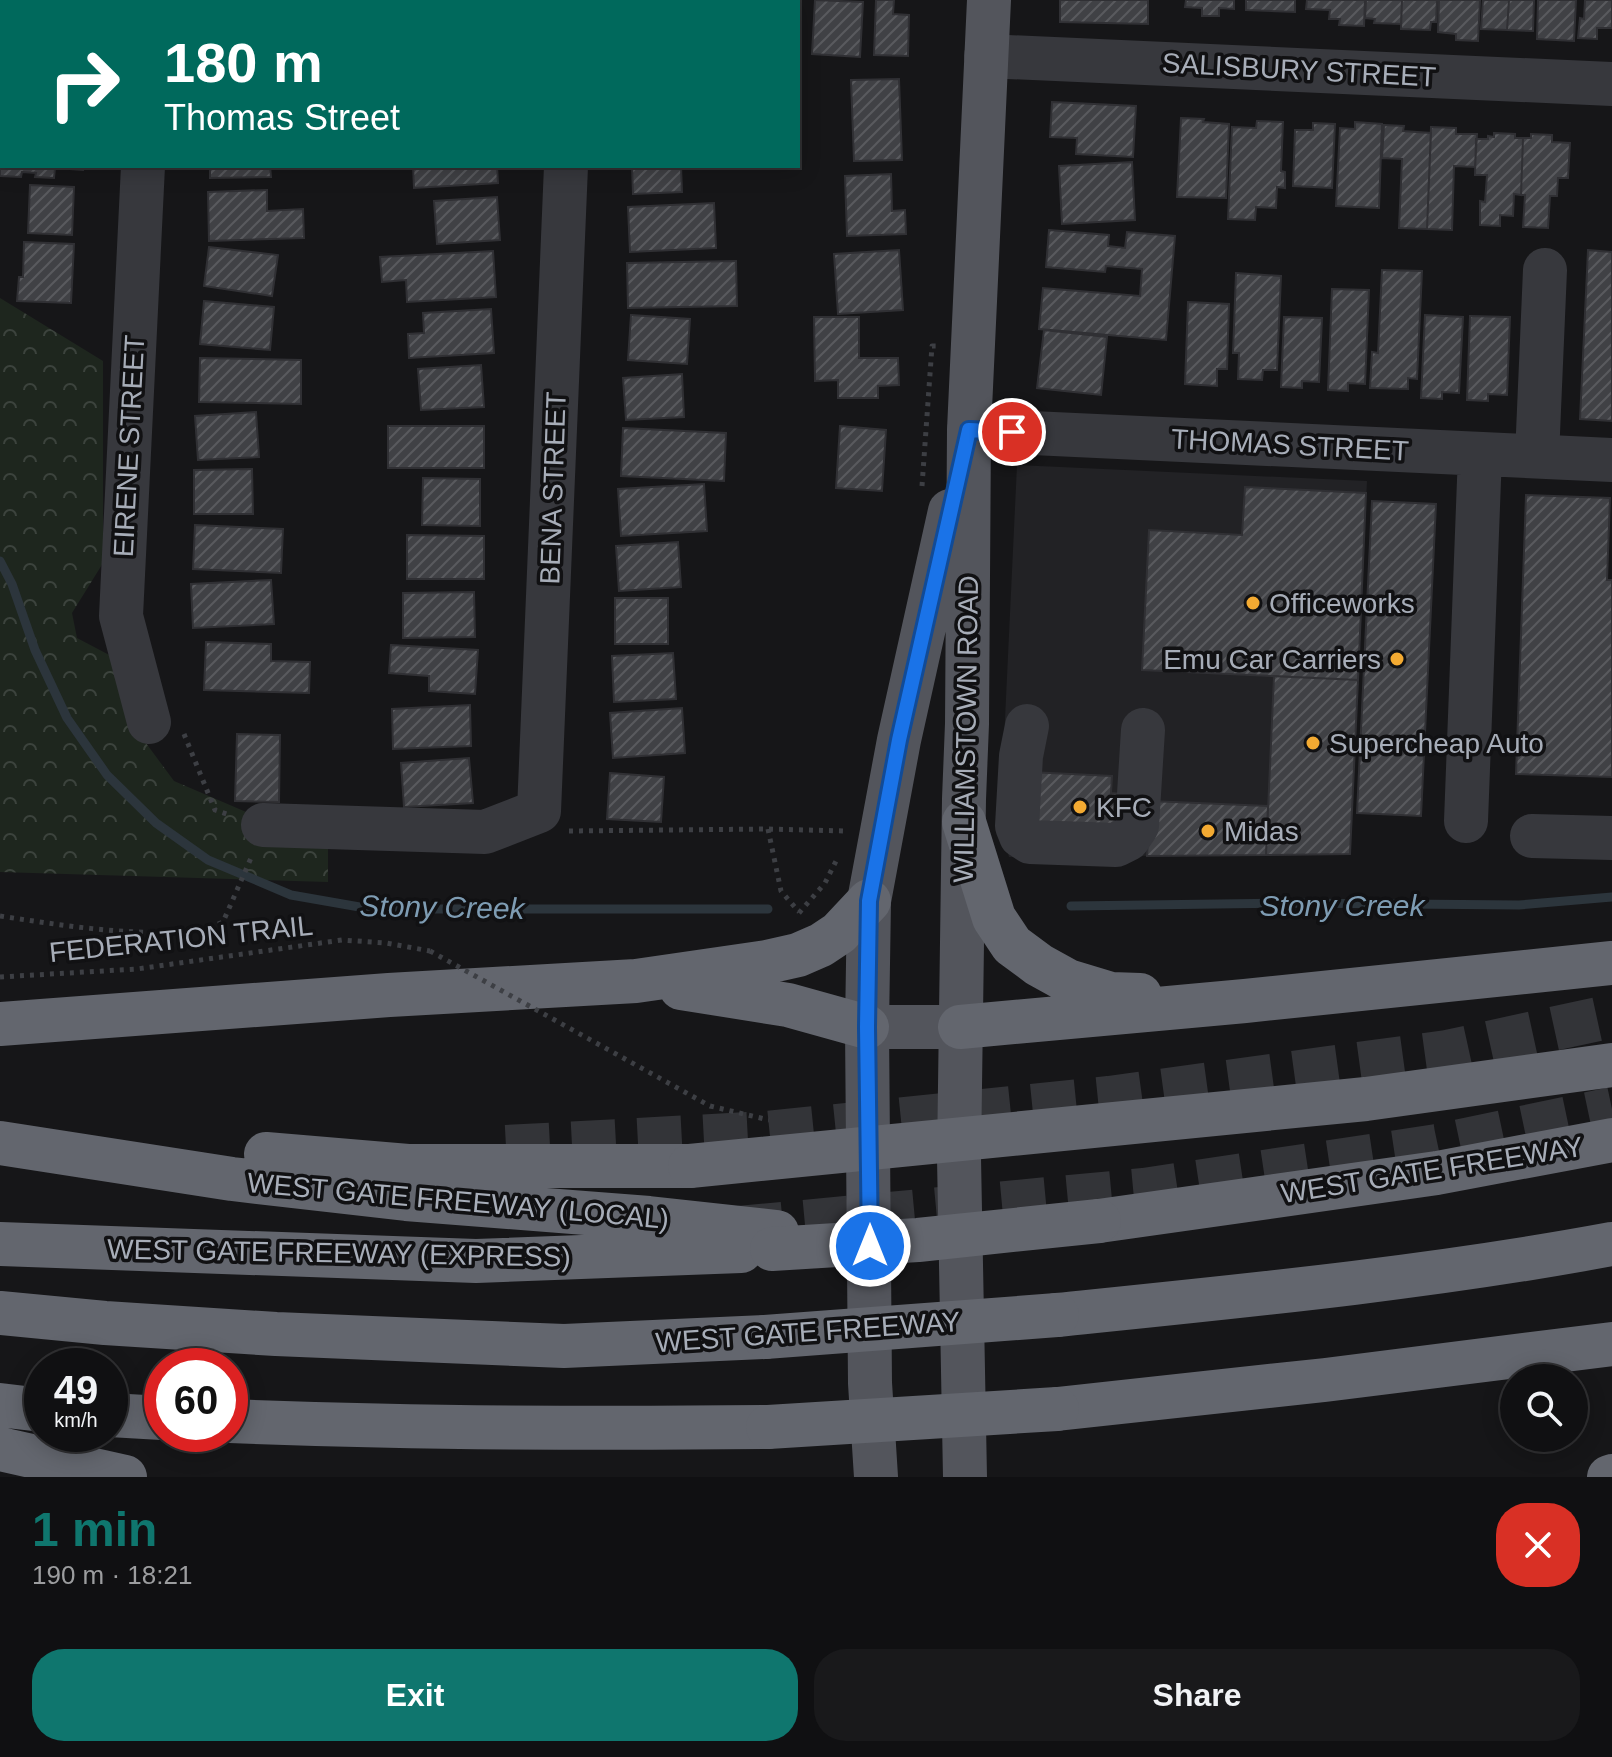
<!DOCTYPE html>
<html lang="en">
<head>
<meta charset="utf-8">
<style>
  body { margin:0; font-family:Arial,sans-serif; background:#19191b; color:#f1f3f6; height:100vh; display:flex; flex-direction:column; font-size:30px; white-space:nowrap }
  * { box-sizing:border-box; margin:0 }
  p { font-size:26px; color:#9c9d9f }
  .icon { flex:none; width:44px; height:44px; fill:none; stroke:currentColor; stroke-width:2; stroke-linecap:round; stroke-linejoin:round }
  .map { position:relative; height:1477px; overflow:hidden }
  .side { display:flex; flex-direction:column; background:#101012; flex:1 }
  .side>* { flex:none }
  .hud { position:absolute; left:0px; top:0px; width:800px; height:168px; box-shadow:0 4px 20px #0003,0 0 0 2px #303032; background:#00695c; color:#fff; overflow:hidden }
  .fabs { position:absolute; left:1500px; top:1364px; display:grid; gap:16px }
  .fabs a { display:grid; place-items:center; width:88px; height:88px; border-radius:50%; background:#101012; box-shadow:0 4px 20px #0003,0 0 0 2px #303032; font-size:40px }
  .speed { position:absolute; left:24px; top:1348px; display:flex; gap:16px; font-size:40px; font-weight:700; text-align:center }
  .speed>* { display:grid; place-content:center; width:104px; height:104px; border-radius:50%; background:#101012; box-shadow:0 4px 20px #0003,0 0 0 2px #303032; line-height:1 }
  .speed small { font-size:20px; font-weight:400 }
  .speed .limit { border:12px solid #d22; background:#fff; color:#111 }
  .pin { position:absolute; display:grid; place-items:center; width:68px; height:68px; color:#fff; margin:-34px; border:4px solid #fff; border-radius:50%; box-shadow:0 2px 8px #0007 }
  .me { position:absolute; width:88px; margin:-44px; rotate:0deg; stroke-linejoin:round; filter:drop-shadow(0 0 6px #0008) }
  .turn { display:flex; align-items:center; gap:28px; height:168px; padding:0 32px; font-size:36px }
  .turn .icon { width:104px; height:104px; stroke-width:2.5 }
  .turn b { display:block; font-size:56px; line-height:68px }
  .round { display:grid; place-items:center; flex:none; width:84px; height:84px; border-radius:32px; background:#19191b }
  .head { display:flex; align-items:center; justify-content:space-between; height:136px; padding:0 32px }
  h1 { font-size:48px; font-weight:800; line-height:60px; color:#0f766e }
  .primary-button { display:flex; gap:16px; margin-top:auto; padding:16px 32px }
  .primary-button a { flex:1; height:92px; border-radius:32px; background:#0f766e; color:#fff; font-size:32px; font-weight:800; line-height:92px; text-align:center }
  .primary-button a+a { background:#19191b; color:#f1f3f6 }
  .map>svg:first-child { display:block }
  .built { fill:#222225 }
  .park { fill:url(#park-crowns) }
  .lines { fill:none; stroke-linecap:round; stroke-linejoin:round }
  .stream { stroke:#2c353c; stroke-width:9 }
  .building { fill:url(#building-hatch); stroke:#303034; stroke-width:2 }
  .highway-tunnel { stroke:#333438; stroke-width:44; stroke-dasharray:44 22; stroke-linecap:butt }
  .path { stroke:#3d3f44; stroke-width:5; stroke-dasharray:4 6; stroke-linecap:butt }
  .minor { stroke:#37383d; stroke-width:44 }
  .major { stroke:#53555c; stroke-width:44 }
  .highway { stroke:#63666e; stroke-width:44 }
  .path-bridge { stroke:#3d3f44; stroke-width:5; stroke-dasharray:4 6; stroke-linecap:butt }
  .highway-bridge { stroke:#63666e; stroke-width:44 }
  .route-casing { stroke:#114b97; stroke-width:20 }
  .route { stroke:#1a73e8; stroke-width:14 }
  .poi-dot { fill:#f3aa32; stroke:#111113; stroke-width:3 }
  .labels { text-anchor:middle; dominant-baseline:central; stroke-width:7; stroke-linejoin:round; paint-order:stroke }
  .street-label { font-size:28px; fill:#a7adb8; stroke:#111113 }
  .poi-label { font-size:28px; fill:#a7adb8; stroke:#111113; text-anchor:start }
  .water-label { font-size:30px; font-style:italic; fill:#7e9cb3; stroke:#111113 }
</style>
</head>
<body>
<div class="map">
<svg width="1612" height="1477" viewBox="0 0 1612 1477">
  <defs>
    <pattern id="park-crowns" width="20" height="18" patternUnits="userSpaceOnUse" patternTransform="scale(2)"><rect width="20" height="18" fill="#1e261e"/><path d="M2 6a3 3 0 1 1 6 0M12 15a3 3 0 1 1 6 0" fill="none" stroke="#3c433d"/></pattern>
    <pattern id="building-hatch" width="6" height="6" patternUnits="userSpaceOnUse" patternTransform="scale(2)"><rect width="6" height="6" fill="#404145"/><path d="M-1 1l2-2M0 6l6-6M5 7l2-2" fill="none" stroke="#595a5e"/></pattern>
  </defs>
  <rect width="100%" height="100%" fill="#161618"/>
  <!-- built -->
  <path class="built" d="M1017 465 1367 481 1350 854 1009 857 1000 825Z"/>
  <!-- park -->
  <path class="park" d="M0 298 103 361V563L72 613 77 638 115 658 140 735 174 781 328 847V882L0 872Z"/>
  <g class="lines">
    <!-- stream -->
    <path class="stream" d="M0 561 12 584 35 650 67 718 107 775 156 823 208 860 291 895 371 909H768
      M1071 906 1290 903 1519 905 1612 897"/>
  </g>
  <!-- building -->
  <path class="building" d="M0 0H52L51 2H2V77H0Z
    M815 0 863 2 860 57 812 54Z
    M876 0H894L893 14 909 15 908 56 874 55Z
    M1060 0H1148V24L1060 22Z
    M1186 0H1234V9L1219 8V16H1202V8L1185 7Z
    M1246 0H1295V12L1246 10Z
    M1307 0H1365L1364 26 1339 25 1340 19H1329L1330 10 1306 9Z
    M1366 0H1402L1401 24 1374 23 1375 19 1365 18Z
    M1402 0H1437L1436 22H1431L1430 30 1401 29Z
    M1439 0H1480L1478 41 1456 40V34L1438 32Z
    M1483 0H1509L1507 30 1481 29Z
    M1509 0H1534L1533 31 1507 30Z
    M1538 0H1576L1574 41 1537 39Z
    M1585 0H1612V28H1597V39L1578 38 1580 18 1584 19Z
    M899 79 902 160 854 161 851 80Z
    M1052 102 1136 106 1133 157 1076 154 1077 138 1050 137Z
    M1181 118 1204 119 1203 122 1229 124 1226 198 1177 197Z
    M1257 121 1283 122 1281 171 1285 172V188L1277 187 1276 208 1256 207 1255 220 1228 219 1232 127 1256 128Z
    M1355 122 1382 124 1379 208 1336 206 1340 128 1355 129Z
    M1313 123 1335 124 1332 188 1293 186 1295 130H1313Z
    M1384 125 1404 126 1403 131 1431 133 1427 229 1399 228 1402 159 1382 158Z
    M1431 127 1456 128V134H1477L1475 167 1454 166 1452 230 1427 229Z
    M1494 133 1515 134V138H1523L1521 195 1514 194 1513 216 1500 215V226L1480 225V201L1485 202 1487 175H1475L1476 139H1488V136L1494 137Z
    M1531 134 1552 135V142L1570 143 1568 178H1558L1557 196H1550L1548 228 1523 227 1525 195H1521L1523 138H1531Z
    M0 152H2V166H83V170L55 168 54 178 35 177 36 173 22 172 21 177 0 176Z
    M1132 162 1135 220 1062 224 1059 166Z
    M210 166H270L271 177 210 178Z
    M413 166H497L498 183 414 188Z
    M632 166H681L682 192 633 194Z
    M891 174 892 211 905 210 906 234 847 236 845 176Z
    M30 185 74 187 72 235 28 233Z
    M267 190V211L303 209 304 238 209 241 208 192Z
    M497 197 500 240 437 244 434 201Z
    M714 203 716 248 630 252 628 207Z
    M1049 230 1109 235 1108 246 1125 248 1127 232 1175 236 1166 340 1039 329 1043 288 1140 296 1142 269 1106 266 1105 272 1046 267Z
    M24 242 74 244 71 303 17 301 19 277H23Z
    M209 247 278 255 272 296 204 286Z
    M899 250 903 310 838 314 834 254Z
    M1588 250 1612 252V421L1580 419Z
    M493 251 496 297 407 302 406 280 382 282 380 257Z
    M736 261 737 306 628 308 627 263Z
    M1382 270 1422 271 1417 379 1408 378V389L1370 388 1372 352 1378 353Z
    M1236 273 1281 276 1277 370H1263L1262 380 1238 379 1239 353H1233Z
    M1332 289 1369 290 1365 384 1348 383V391L1328 390Z
    M204 301 274 307 270 350 200 344Z
    M1188 302 1229 304 1227 369H1217V386L1185 384Z
    M491 309 494 353 409 358 408 334 424 333 423 313Z
    M631 315 690 319 687 364 628 360Z
    M1425 315 1463 317 1459 393 1442 392V399L1421 398Z
    M1470 316 1510 317 1507 395 1488 394V401L1467 400Z
    M814 317H859V358H898L899 385 878 386V398H838V380L815 381Z
    M1284 317 1322 318 1319 382 1302 381V388L1281 387Z
    M1044 330 1107 337 1101 395 1037 388Z
    M200 358 301 360V404L199 402Z
    M481 365 484 407 421 410 418 369Z
    M682 374 684 417 626 420 623 378Z
    M256 412 259 457 198 460 195 416Z
    M388 426H484V468H388Z
    M840 426 886 430 882 491 836 488Z
    M623 428 726 433 724 481 621 476Z
    M252 469 253 514H194V470Z
    M423 478 480 479V526L422 525Z
    M704 484 707 531 621 536 618 489Z
    M1245 487 1366 493 1358 680 1142 670 1149 530 1242 535Z
    M1526 495 1610 498 1607 580H1612V777L1516 774Z
    M1372 501 1436 504 1421 816 1357 813Z
    M195 525 283 529 281 573 193 569Z
    M407 535 484 536V579H407Z
    M678 542 681 587 619 591 616 546Z
    M271 580 274 624 193 628 191 584Z
    M474 592 475 637 403 638V593Z
    M615 598H668V644H615Z
    M206 642 271 644V661L310 662 309 693 204 690Z
    M391 645 478 650 475 694 429 691V676L389 673Z
    M673 653 676 699 614 702 612 656Z
    M1274 676 1358 680 1350 854 1266 855Z
    M470 705 471 746 393 749 392 709Z
    M682 708 685 753 613 758 610 713Z
    M237 734 280 735 279 802 235 801Z
    M469 758 473 803 404 807 401 763Z
    M1029 772 1112 776 1111 793 1133 795 1118 833 1026 829Z
    M610 773 664 777 661 822 607 819Z
    M1150 801 1268 806 1266 855 1147 856Z"/>
  <g class="lines">
    <!-- highway-tunnel -->
    <path class="highway-tunnel" d="M506 1147 767 1133 1109 1098 1447 1052 1612 1016
      M739 1228 1144 1190 1437 1146 1612 1109"/>
    <!-- path -->
    <path class="path" d="M922 486 932 346H938
      M184 734 215 810 230 815
      M768 829 781 891 799 912
      M569 831 768 829 847 831
      M799 913 825 883 837 859
      M0 916C46 923 91 930 137 932 167 933 195 934 223 922L251 858
      M0 977 137 969 342 940 386 943 430 951"/>
    <!-- minor -->
    <path class="minor" d="M151 2V0
      M573 2V0
      M986 56 1612 84
      M143 166 121 616 149 722
      M969 430 1612 460
      M1537 456 1545 270
      M1027 726 1021 756 1017 826 1021 836 1030 842 1116 845 1128 839 1137 826 1143 730
      M1466 821 1480 454
      M263 825 485 832 539 811 566 166
      M1532 836 1612 838"/>
    <!-- major -->
    <path class="major" d="M867 1027H960
      M876 1477 870 1383 867 1027 869 901 899 740 950 511
      M965 1477 959 1158 964 799 967 724 969 430 989 0"/>
    <!-- highway -->
    <path class="highway" d="M964 822 994 918 1012 945 1039 965 1068 981 1111 994 1140 995
      M681 988 788 1005 867 1027
      M0 1024 389 995 636 981 767 962 798 955 821 945 839 933 869 901
      M960 1027 1245 1001 1612 963
      M0 1143 232 1179 406 1199 649 1218 777 1232
      M266 1154 408 1166H690
      M1099 1221 1437 1173 1612 1140
      M0 1244 476 1261 741 1251
      M0 1313 105 1323 276 1334 564 1346 765 1337
      M1057 1315C1242 1296 1429 1278 1612 1244
      M0 1405 42 1410
      M1057 1409 1325 1380 1612 1344
      M110 1415 162 1418
      M230 1421C409 1428 588 1429 768 1427
      M0 1449 125 1477
      M1609 1477 1612 1476"/>
    <!-- path-bridge -->
    <path class="path-bridge" d="M430 951 710 1106 769 1120"/>
    <!-- highway-bridge -->
    <path class="highway-bridge" d="M690 1166 1366 1099 1612 1065
      M772 1249 918 1240 1099 1221
      M765 1337 1057 1315
      M768 1427 1057 1409"/>
  </g>
  <g class="lines">
    <defs>
      <path id="route" d="M870 1246 867 1027 869 901 899 740 969 430 1012 432"/>
    </defs>
    <!-- route casing -->
    <use href="#route" class="route-casing"/>
    <!-- route -->
    <use href="#route" class="route"/>
  </g>
  <!-- markers -->
  <g class="poi-dot">
    <circle cx="1253" cy="603" r="8"/>
    <circle cx="1397" cy="659" r="8"/>
    <circle cx="1313" cy="743" r="8"/>
    <circle cx="1080" cy="807" r="8"/>
    <circle cx="1208" cy="831" r="8"/>
  </g>
  <g class="labels">
    <!-- street labels -->
    <g class="street-label">
      <text transform="translate(1299 70) rotate(3)">SALISBURY STREET</text>
      <text transform="translate(1290 445) rotate(3)">THOMAS STREET</text>
      <text transform="translate(129 446) rotate(-87)">EIRENE STREET</text>
      <text transform="translate(553 488) rotate(-88)">BENA STREET</text>
      <text transform="translate(966 729) rotate(-89)">WILLIAMSTOWN ROAD</text>
      <text transform="translate(181 939) rotate(-6)">FEDERATION TRAIL</text>
      <text transform="translate(1432 1170) rotate(-9)">WEST GATE FREEWAY</text>
      <text transform="translate(458 1201) rotate(5)">WEST GATE FREEWAY (LOCAL)</text>
      <text transform="translate(339 1253) rotate(1)">WEST GATE FREEWAY (EXPRESS)</text>
      <text transform="translate(808 1332) rotate(-4)">WEST GATE FREEWAY</text>
    </g>
    <!-- poi labels -->
    <g class="poi-label">
      <text x="1269" y="603">Officeworks</text>
      <text x="1381" y="659" text-anchor="end">Emu Car Carriers</text>
      <text x="1329" y="743">Supercheap Auto</text>
      <text x="1096" y="807">KFC</text>
      <text x="1224" y="831">Midas</text>
    </g>
    <!-- water labels -->
    <g class="water-label">
      <text x="1342" y="905">Stony Creek</text>
      <text transform="translate(442 907) rotate(1)">Stony Creek</text>
    </g>
  </g>
</svg>
<div class="fabs">
<a><svg class="icon" aria-label="search" viewBox="0 0 24 24"><circle cx="10" cy="10" r="6"/><path d="M15 15l6 6"/></svg></a>
</div>
<div class="speed"><div>49<small>km/h</small></div><div class="limit">60</div></div>
<div class="pin" style="left:1012px;top:432px;background:#d93025"><svg class="icon" aria-label="arrive" viewBox="0 0 24 24"><path d="M6 21V4h12l-3 4 3 4H6"/></svg></div>
<svg class="me" style="left:870px;top:1246px" viewBox="-20 -20 40 40"><circle r="17" fill="#1a73e8" stroke="#fff" stroke-width="3"/><path d="M0-11L8 9 0 5-8 9z" fill="#fff"/></svg>
<div class="hud">
<div class="turn"><svg class="icon" aria-label="right" viewBox="0 0 24 24"><path d="M7 20v-9h11M14 6l5 5-5 5"/></svg><div><b>180 m</b>Thomas Street</div></div>
</div>
</div>
<section class="side">
<div class="head"><div><h1>1 min</h1><p>190 m · 18:21</p></div><a class="round" style="background:#d93025;color:#fff"><svg class="icon" aria-label="close" viewBox="0 0 24 24"><path d="M6 6l12 12M18 6L6 18"/></svg></a></div>
<div class="primary-button"><a>Exit</a><a>Share</a></div>
</section>
</body>
</html>
